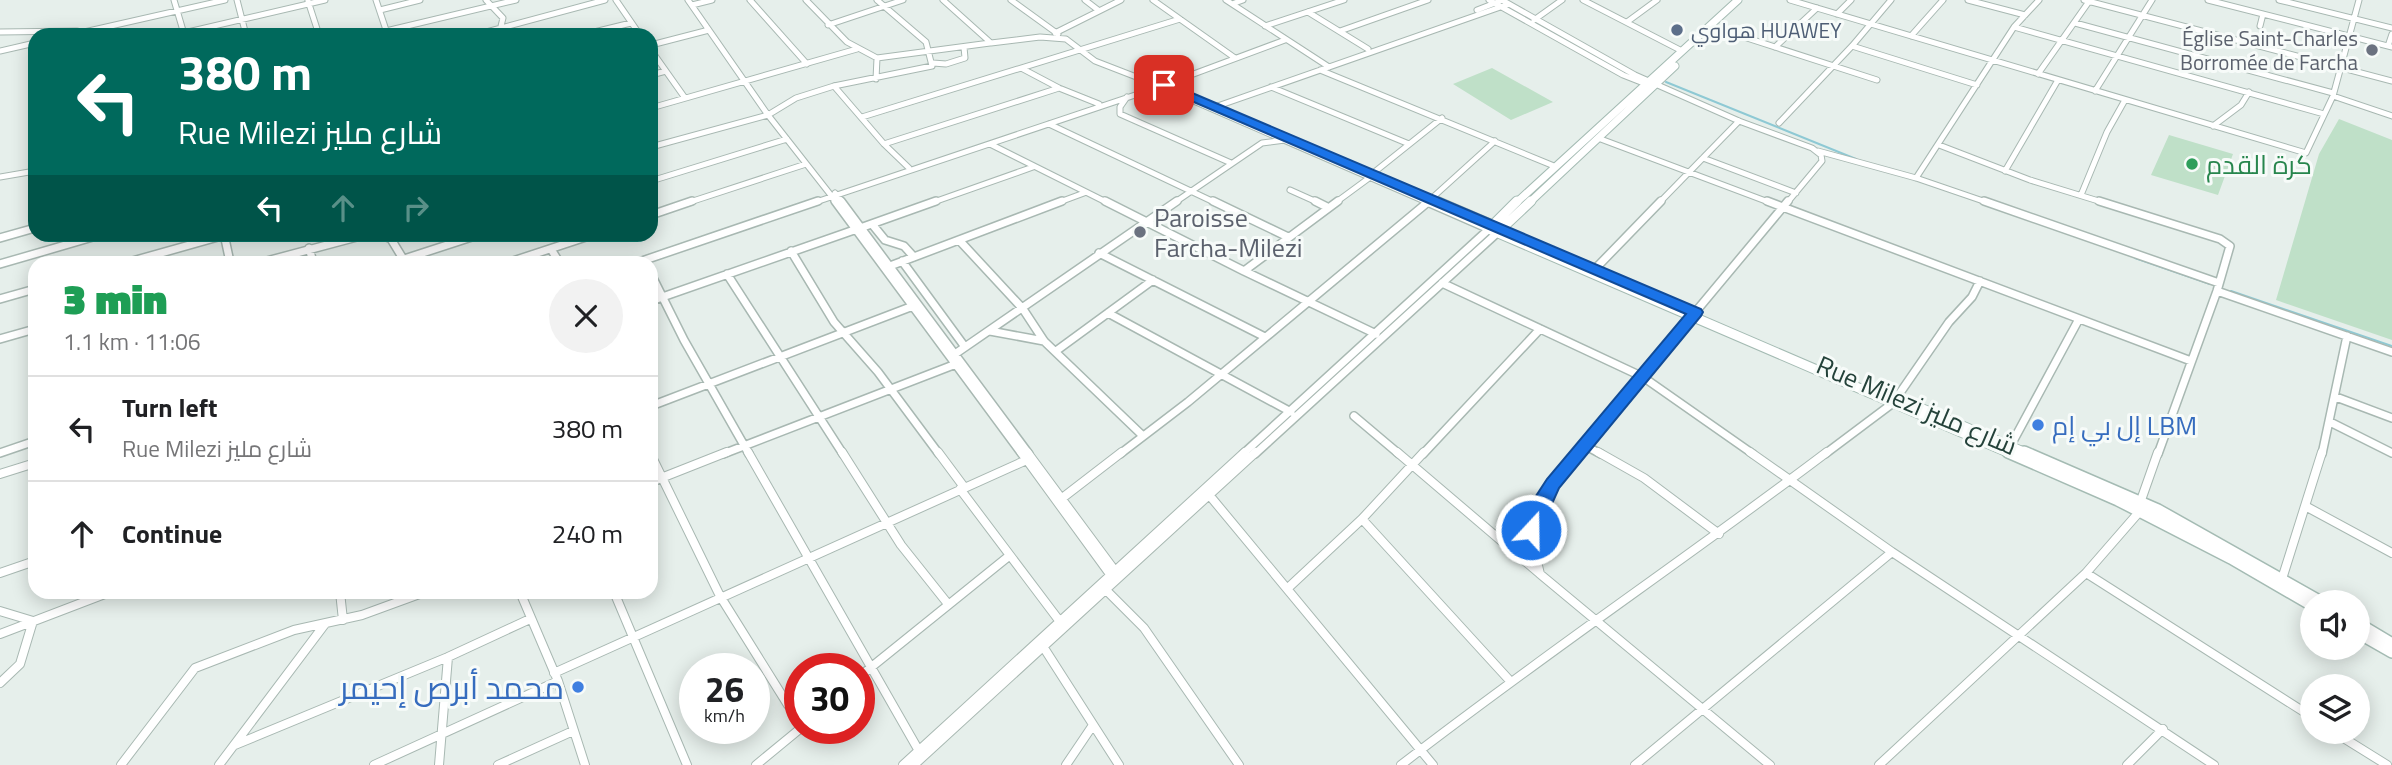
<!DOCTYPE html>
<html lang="en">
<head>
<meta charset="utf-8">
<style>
  body { margin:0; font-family:"Titillium Web",Cairo,sans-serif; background:#f2f2f2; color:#202124; height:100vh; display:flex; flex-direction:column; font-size:26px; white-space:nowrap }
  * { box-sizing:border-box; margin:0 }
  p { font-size:23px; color:#757577 }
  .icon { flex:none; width:38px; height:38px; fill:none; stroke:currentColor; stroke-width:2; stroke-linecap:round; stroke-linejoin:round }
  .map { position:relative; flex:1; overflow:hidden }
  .side { position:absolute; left:28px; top:256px; width:630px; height:343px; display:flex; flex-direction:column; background:#fff; border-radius:21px; box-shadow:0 4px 18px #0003 }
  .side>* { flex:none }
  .hud { position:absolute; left:28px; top:28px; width:630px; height:214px; border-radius:21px; box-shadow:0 4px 18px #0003; background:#00695c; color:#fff; overflow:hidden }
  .controls { position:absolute; left:2300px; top:590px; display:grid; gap:14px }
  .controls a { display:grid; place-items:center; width:70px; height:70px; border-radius:50%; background:#fff; box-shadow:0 4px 18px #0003; font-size:35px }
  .speed { position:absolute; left:679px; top:653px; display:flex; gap:14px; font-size:35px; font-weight:700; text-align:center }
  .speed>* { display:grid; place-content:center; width:91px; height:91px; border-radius:50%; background:#fff; box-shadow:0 4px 18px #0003; line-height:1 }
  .speed small { font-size:18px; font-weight:400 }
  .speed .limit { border:10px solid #d22; background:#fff; color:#111 }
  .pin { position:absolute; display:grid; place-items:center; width:60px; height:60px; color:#fff; margin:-30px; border-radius:14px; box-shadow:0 4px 10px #0006 }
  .me { position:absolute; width:77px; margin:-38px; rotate:21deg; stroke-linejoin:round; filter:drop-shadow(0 0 5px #0008) }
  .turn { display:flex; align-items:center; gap:24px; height:147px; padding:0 35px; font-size:32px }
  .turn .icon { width:91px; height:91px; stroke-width:2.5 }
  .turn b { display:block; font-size:49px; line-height:60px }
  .lanes { display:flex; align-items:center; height:66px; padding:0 35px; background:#0003; justify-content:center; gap:35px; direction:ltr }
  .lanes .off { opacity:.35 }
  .round { display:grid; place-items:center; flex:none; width:74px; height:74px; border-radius:37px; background:#f2f2f2 }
  .overview { display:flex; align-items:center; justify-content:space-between; height:119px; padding:0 35px }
  h1 { font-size:42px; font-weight:800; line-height:52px; color:#1e9e55 }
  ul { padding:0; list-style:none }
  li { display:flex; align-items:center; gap:21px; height:105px; padding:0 35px; border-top:2px solid #e0e0e0 }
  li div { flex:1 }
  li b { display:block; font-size:26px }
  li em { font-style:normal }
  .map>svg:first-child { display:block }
  .green { fill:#bfe0c8 }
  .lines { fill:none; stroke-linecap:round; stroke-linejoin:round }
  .stream { stroke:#8ec9d4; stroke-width:2 }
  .street-far2-casing { stroke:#a8b8b2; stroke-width:7 }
  .street-far1-casing { stroke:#a8b8b2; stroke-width:10 }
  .street-casing { stroke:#a8b8b2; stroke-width:10 }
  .secondary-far2-casing { stroke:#a4bbb3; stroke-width:9 }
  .secondary-far1-casing { stroke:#a4bbb3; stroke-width:11 }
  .secondary-casing { stroke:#a4bbb3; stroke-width:14 }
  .street-far2 { stroke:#fff; stroke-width:5 }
  .street-far1 { stroke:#fff; stroke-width:7 }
  .street { stroke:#fff; stroke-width:8 }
  .secondary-far2 { stroke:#fff; stroke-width:7 }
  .secondary-far1 { stroke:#fff; stroke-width:9 }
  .secondary { stroke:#fff; stroke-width:11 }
  .route { fill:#1a73e8; stroke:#114b97; stroke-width:2 }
  .service-dot { fill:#5c6f8a; stroke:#f7fbf9; stroke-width:2.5 }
  .worship-dot { fill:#6b7280; stroke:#f7fbf9; stroke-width:2.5 }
  .leisure-dot { fill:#2e9e5b; stroke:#f7fbf9; stroke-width:2.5 }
  .shop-dot { fill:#3f7fe0; stroke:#f7fbf9; stroke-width:2.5 }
  .labels { text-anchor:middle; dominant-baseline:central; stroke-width:6; stroke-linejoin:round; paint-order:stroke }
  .far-service-label { font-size:21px; fill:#4e5e75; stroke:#f7fbf9; text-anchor:start }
  .far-worship-label { font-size:21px; fill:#5b616d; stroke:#f7fbf9; text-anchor:end }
  .leisure-label { font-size:26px; fill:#27864d; stroke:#f7fbf9; text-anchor:start }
  .worship-label { font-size:26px; fill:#5b616d; stroke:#f7fbf9; text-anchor:start }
  .street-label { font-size:26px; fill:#24423a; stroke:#f7fbf9 }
  .shop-label { font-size:26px; fill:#366cbe; stroke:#f7fbf9; text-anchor:start }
  .near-shop-label { font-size:32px; fill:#366cbe; stroke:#f7fbf9; text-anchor:end }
</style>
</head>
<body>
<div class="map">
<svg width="2392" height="765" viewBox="0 0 2392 765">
  <rect width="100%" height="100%" fill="#e6efeb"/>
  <!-- green -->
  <path class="green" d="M1492 68 1553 102 1511 120 1453 84Z
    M2339 119 2392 140V340L2276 300 2319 154Z
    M2169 135 2233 154 2218 195 2151 175Z"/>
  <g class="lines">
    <!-- stream -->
    <path class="stream" d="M1666 82 1856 159
      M2135 258 2210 284
      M2231 291 2392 346"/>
    <defs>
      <path id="street-far2" d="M174 0 184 34
        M237 0 246 35
        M376 0 387 33
        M486 0 503 18 501 26
        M616 0 640 35
        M688 0 768 115 837 203
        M750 0 807 64
        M806 0 847 42 877 58 876 79
        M943 0 991 43 1040 37 1066 39 1095 61 1157 85
        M1011 0 1058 34
        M1085 0 1098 10
        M1153 0 1235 58
        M1226 0 1329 67
        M1489 0 1623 75 1646 84
        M1502 0 1635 75 1739 121 1812 148 1821 155 1822 161 1787 203
        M1583 0 1682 51
        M1790 0 2306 153 2333 96 2359 0
        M1968 0 2025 15
        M2084 0 2392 81
        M2208 0 2392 47
        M2279 0 2392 28
        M308 1 319 35
        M1232 4 1243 0
        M692 5 712 0
        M380 10 420 0
        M1477 10 1503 0
        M1308 12 1368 49
        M1837 14 1851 0
        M1534 20 1562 0
        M1627 22 1657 0
        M2075 23 2333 93
        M828 25 903 0
        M1265 26 1344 0
        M2260 26 2263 14
        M2014 27 2324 114
        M1716 28 1877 80
        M386 31 516 0
        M1340 31 1428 0
        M0 32 77 31
        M1055 33 1121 0
        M71 35 225 0
        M175 35 325 0
        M475 35 605 0
        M582 35 631 23
        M1911 36 1943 0
        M651 45 709 30
        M1852 46 1977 85
        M2388 46 2392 34
        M1775 47 1817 8
        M651 50 685 98
        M0 51 35 43
        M877 58 990 43
        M933 63 946 64 965 58 964 47
        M1023 69 1059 88 1099 104
        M1320 70 1554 166
        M2038 74 2090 0
        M651 75 666 71
        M1164 85 1285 40
        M834 86 884 144 909 168
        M1271 87 1409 144
        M2095 91 2152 0
        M2333 96 2392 116
        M1127 97 1120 107V114L1231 163
        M651 108 857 49
        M1212 108 1509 4
        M862 117 1180 19
        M1779 123 1852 46 1891 0
        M1049 124 1216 203
        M2213 126 2241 105 2249 92
        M1598 138 1771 203
        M884 144 1059 88
        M990 144 1108 203
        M1939 145 2030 180 2105 203
        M651 147 768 115 796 98 834 86 932 66 926 42 877 0
        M1818 151 1916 178 1989 203
        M1703 158 1796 193
        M2005 171 2058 80
        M1372 174 1442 118
        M0 177 35 171
        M1916 178 2014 27 2039 0
        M651 181 787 139
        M1290 190 1319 203
        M835 193 843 203
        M2081 195 2107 132 2125 100
        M1430 198 1442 203
        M1432 198 1495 141
        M687 203 806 164
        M813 203 1156 88 1166 89 1429 203
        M931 203 1033 167
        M1057 203 1084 193
        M1174 203 1262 143 1285 140
        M1335 203 1369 178
        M1659 203 1739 121"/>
      <path id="street-far1" d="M835 201 1022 454
        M841 201 1029 454
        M1105 201 1244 271 1338 201
        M1213 201 1288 237
        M1315 201 1327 207
        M1438 201 1494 225
        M1767 201 2191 361
        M1984 201 2219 283
        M2099 201 2220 239 2230 246 2217 291 2158 454
        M651 215 692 201
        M872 224 885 240 904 246 914 257
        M863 227 936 201
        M224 234 230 262
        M380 234 391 239 405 262
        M0 238 35 228
        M959 240 1023 309 1044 341 1143 436
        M309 248 313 262
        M551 249 559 262
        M791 251 834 322 878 372 939 454
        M1099 253 1265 337
        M404 259 481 234
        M902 261 965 347
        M129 262 225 235
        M263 262 368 234
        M510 262 595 234
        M639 262 818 201
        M0 264 103 234
        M890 266 1062 201
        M1595 269 1661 201
        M1244 271 1376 334
        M651 274 684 340 749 454
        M727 274 843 454
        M1442 283 1643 377 1753 454
        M2217 291 2392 352
        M0 299 35 289
        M651 301 857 229
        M1108 313 1291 412
        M990 331 1044 341
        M0 339 35 329
        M1056 351 1153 280
        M955 354 1177 201
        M2336 397 2392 418
        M651 406 913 306
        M1354 416 1399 454
        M2330 422 2392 453
        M2011 445 2079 319
        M1586 446 1601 454
        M0 453 35 441
        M723 454 956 364
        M1120 454 1188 402 1428 202
        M1243 454 1489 229 1425 201
        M1255 454 1497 233
        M1423 454 1540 329
        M1577 454 1788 201
        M1825 454 1893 403 1949 322 1972 297 1980 281
        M2322 454 2347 336"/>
      <path id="street" d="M748 452 919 751
        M842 452 901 545 948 604
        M938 452 964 487
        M1021 452 1112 577
        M1027 452 1118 575
        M1397 452 1539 573
        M1578 452C1544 494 1525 518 1540 574L1770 765
        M1598 452 1644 478 1719 534
        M1750 452 1892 552 2214 765
        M651 455 720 596 788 705 800 719
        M0 474 35 463
        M651 482 727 452
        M960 489 1061 623
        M1210 496 1433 765
        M1061 499 1122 452
        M2307 507 2392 553
        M1362 519 1511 682
        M0 573 35 561
        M2086 573 2312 717
        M2282 579 2322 452
        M1288 588 1362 519 1424 452
        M1106 590 1144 628 1239 765
        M340 592 343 620
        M520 592 558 681 585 765
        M614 592 687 765
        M0 611 33 621 20 664 0 683
        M0 634 110 592
        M1044 648 1119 765
        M554 673 1031 458
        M859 677 1009 556
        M2334 732 2387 765
        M235 745 448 657 530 619
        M121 765 195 668 294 630 362 615 425 592
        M219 765 325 624
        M374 765 558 681
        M439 765 448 657
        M498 765 573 731
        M756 765 801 728
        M903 765 1245 452
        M914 765 1256 452
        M1066 765 1093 725
        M1401 765C1540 657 1687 558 1827 452
        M1635 765 1892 552
        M1879 765 2086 573 2140 511V503L2158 452
        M2127 765 2163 729"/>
      <path id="secondary-far2" d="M1516 203 1738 0
        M1529 203 1675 66"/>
      <path id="secondary-far1" d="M1517 201 1489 229 2012 454
        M1497 233 1531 201
        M1897 398 2028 454"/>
      <path id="secondary" d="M2008 452 2118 500 2231 558 2312 605
        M2024 452 2158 510 2321 602
        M2357 623 2392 644
        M2357 632 2392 652"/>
    </defs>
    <!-- street-far2 casing -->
    <use href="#street-far2" class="street-far2-casing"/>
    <!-- street-far1 casing -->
    <use href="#street-far1" class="street-far1-casing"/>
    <!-- street casing -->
    <use href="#street" class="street-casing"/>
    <!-- secondary-far2 casing -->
    <use href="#secondary-far2" class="secondary-far2-casing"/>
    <!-- secondary-far1 casing -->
    <use href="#secondary-far1" class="secondary-far1-casing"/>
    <!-- secondary casing -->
    <use href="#secondary" class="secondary-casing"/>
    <!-- street-far2 -->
    <use href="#street-far2" class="street-far2"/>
    <!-- street-far1 -->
    <use href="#street-far1" class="street-far1"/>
    <!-- street -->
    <use href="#street" class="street"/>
    <!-- secondary-far2 -->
    <use href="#secondary-far2" class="secondary-far2"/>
    <!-- secondary-far1 -->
    <use href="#secondary-far1" class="secondary-far1"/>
    <!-- secondary -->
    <use href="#secondary" class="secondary"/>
  </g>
  <!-- route -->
  <path class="route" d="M1164 81 1701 309 1703 312 1701 316 1559 488 1538 535H1525L1523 530 1536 496 1547 479 1686 314 1159 87V82Z"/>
  <!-- markers -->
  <circle class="service-dot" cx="1677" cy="30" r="7"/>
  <g class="worship-dot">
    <circle cx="2372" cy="50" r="7"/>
    <circle cx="1140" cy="232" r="7"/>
  </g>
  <circle class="leisure-dot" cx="2192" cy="164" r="7"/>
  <g class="shop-dot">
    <circle cx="2038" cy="425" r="7"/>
    <circle cx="578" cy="687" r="7"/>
  </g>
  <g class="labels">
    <!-- far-service labels -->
    <g class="far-service-label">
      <text x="1691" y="30">هواوي HUAWEY</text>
    </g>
    <!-- far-worship labels -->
    <g class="far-worship-label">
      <text x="2358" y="38">Église Saint-Charles<tspan x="2358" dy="24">Borromée de Farcha</tspan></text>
    </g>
    <!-- leisure labels -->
    <g class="leisure-label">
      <text x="2206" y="164">كرة القدم</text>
    </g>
    <!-- worship labels -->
    <g class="worship-label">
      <text x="1154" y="217">Paroisse<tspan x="1154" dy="30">Farcha-Milezi</tspan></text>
    </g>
    <!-- street labels -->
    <g class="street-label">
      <text transform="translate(1917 405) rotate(23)">Rue Milezi شارع مليز</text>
    </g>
    <!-- shop labels -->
    <g class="shop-label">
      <text x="2052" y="425">إل بي إم LBM</text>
    </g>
    <!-- near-shop labels -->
    <g class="near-shop-label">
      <text x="564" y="687">محمد أبرص إحيمر</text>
    </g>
  </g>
</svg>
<div class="controls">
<a><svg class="icon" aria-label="sound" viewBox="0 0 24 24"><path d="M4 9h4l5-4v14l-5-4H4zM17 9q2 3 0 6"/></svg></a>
<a><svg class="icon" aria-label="layers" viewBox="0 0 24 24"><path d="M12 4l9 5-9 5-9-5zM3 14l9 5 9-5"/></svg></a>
</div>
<div class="speed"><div>26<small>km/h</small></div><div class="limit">30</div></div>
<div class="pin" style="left:1164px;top:85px;background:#d93025"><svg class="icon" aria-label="arrive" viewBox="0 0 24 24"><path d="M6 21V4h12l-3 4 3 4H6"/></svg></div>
<svg class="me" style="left:1531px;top:530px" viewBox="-20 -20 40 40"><circle r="17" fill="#1a73e8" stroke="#fff" stroke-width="3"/><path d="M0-11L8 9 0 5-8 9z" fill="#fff"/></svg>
<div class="hud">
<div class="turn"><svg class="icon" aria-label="left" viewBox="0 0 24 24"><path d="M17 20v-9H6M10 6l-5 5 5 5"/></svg><div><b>380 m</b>Rue Milezi شارع مليز</div></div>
<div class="lanes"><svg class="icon" aria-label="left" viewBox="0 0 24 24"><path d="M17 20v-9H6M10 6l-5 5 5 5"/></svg><svg class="icon off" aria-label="ahead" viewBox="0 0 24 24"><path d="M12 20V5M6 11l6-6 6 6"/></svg><svg class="icon off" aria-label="right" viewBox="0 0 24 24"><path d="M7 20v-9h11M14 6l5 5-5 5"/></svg></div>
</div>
<section class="side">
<div class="overview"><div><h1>3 min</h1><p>1.1 km · 11:06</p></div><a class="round"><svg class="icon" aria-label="close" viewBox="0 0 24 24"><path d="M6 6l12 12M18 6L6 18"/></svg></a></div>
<ul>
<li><svg class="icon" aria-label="left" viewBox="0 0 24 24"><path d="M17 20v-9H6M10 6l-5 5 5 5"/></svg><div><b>Turn left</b><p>Rue Milezi شارع مليز</p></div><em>380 m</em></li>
<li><svg class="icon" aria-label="ahead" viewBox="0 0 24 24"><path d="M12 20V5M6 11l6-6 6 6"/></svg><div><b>Continue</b></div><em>240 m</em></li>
</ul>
</section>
</div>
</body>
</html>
